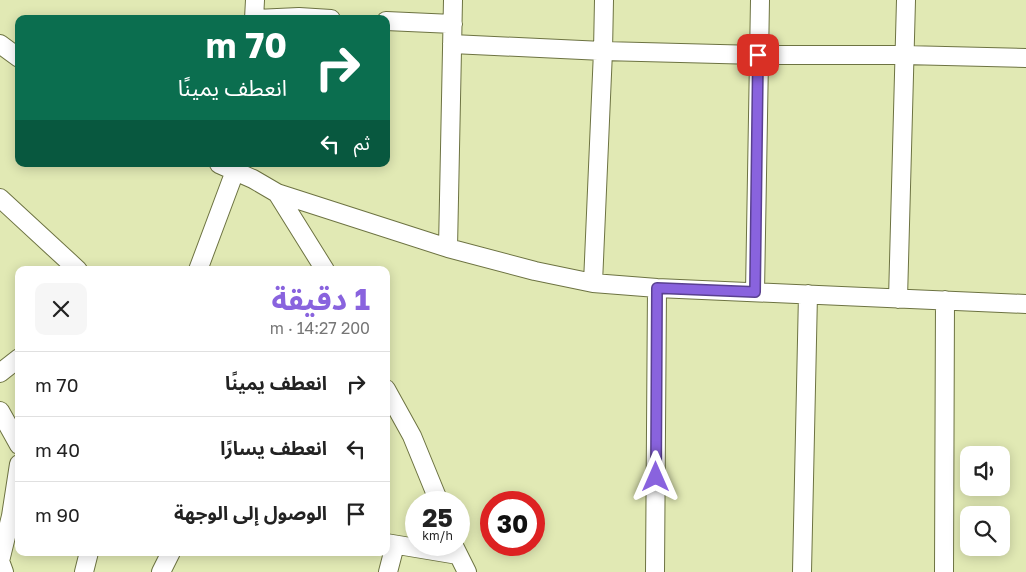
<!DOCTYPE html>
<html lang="ar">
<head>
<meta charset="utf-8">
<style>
  body { margin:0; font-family:"Golos Text","Noto Sans Arabic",sans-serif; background:#f6f6f6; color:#222; direction:rtl; height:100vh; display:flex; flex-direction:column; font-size:19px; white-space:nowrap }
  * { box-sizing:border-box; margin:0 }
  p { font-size:16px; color:#767676 }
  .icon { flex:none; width:28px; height:28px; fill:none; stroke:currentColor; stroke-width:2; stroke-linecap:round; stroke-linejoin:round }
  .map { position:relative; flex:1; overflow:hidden; direction:ltr }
  .side { position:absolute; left:15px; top:266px; width:375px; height:290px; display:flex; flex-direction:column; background:#fff; border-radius:10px; box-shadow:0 2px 12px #0003; direction:rtl }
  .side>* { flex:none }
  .hud { position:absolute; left:15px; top:15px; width:375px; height:152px; border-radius:10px; box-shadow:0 2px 12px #0003; direction:rtl; background:#0b6e4f; color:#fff; overflow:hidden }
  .buttons { position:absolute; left:960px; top:446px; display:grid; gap:10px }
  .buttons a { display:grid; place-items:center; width:50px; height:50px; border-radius:10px; background:#fff; box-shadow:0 2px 12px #0003; font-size:25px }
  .speed { position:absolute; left:405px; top:491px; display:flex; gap:10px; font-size:25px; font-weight:700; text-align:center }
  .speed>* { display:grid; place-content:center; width:65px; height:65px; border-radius:50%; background:#fff; box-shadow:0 2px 12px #0003; line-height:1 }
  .speed small { font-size:12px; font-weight:400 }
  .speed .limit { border:8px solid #d22; background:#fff; color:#111 }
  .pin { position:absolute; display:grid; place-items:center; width:42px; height:42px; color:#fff; margin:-21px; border-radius:10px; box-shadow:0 2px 8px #0006 }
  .me { position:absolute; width:55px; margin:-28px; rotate:0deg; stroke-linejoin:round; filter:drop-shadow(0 0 4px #0008) }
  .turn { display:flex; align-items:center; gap:18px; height:105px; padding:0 20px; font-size:22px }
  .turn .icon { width:65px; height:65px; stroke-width:2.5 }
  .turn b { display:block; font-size:35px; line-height:42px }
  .then { display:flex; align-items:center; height:48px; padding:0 20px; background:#0003; gap:10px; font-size:19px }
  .round { display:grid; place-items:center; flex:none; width:52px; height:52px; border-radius:10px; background:#f6f6f6 }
  .headline { display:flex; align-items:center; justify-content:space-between; height:85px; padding:0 20px }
  h1 { font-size:30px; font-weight:700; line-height:38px; color:#8963de }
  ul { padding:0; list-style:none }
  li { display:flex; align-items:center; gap:15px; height:65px; padding:0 20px; border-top:1px solid #e0e0e0 }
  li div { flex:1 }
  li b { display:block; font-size:19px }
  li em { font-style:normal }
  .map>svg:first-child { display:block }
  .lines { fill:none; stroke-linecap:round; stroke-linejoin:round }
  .minor-casing { stroke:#6d7342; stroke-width:20 }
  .minor { stroke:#fff; stroke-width:18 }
  .route-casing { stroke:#594090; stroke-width:12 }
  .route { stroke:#8963de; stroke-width:9 }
</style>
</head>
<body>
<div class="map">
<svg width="1026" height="572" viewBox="0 0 1026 572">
  <rect width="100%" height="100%" fill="#e1e9b4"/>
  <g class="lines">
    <defs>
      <path id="minor" d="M254 19 255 0
        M256 19 299 17 331 19
        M386 21 453 24
        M0 44 19 58
        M452 44 603 51 758 55H904L1026 58
        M219 164 253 179 277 193 448 248 535 271 593 283 657 288 1026 304
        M277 193 325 270
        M0 198 78 270
        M448 248 453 0
        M198 270 235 171
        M593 283 603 51 604 0
        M755 292 760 0
        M898 299 906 0
        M0 373 19 358
        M386 389 412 436 439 502
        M0 411 19 445
        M386 543 458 555
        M454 546 467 572
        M4 572 0 561 11 516 19 464
        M84 572 89 552
        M161 572 171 552
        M388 572 395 545
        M655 572 657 288
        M802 572 808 294
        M944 572 945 300"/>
    </defs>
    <!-- minor casing -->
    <use href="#minor" class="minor-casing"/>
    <!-- minor -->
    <use href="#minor" class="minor"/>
  </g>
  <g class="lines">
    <defs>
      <path id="route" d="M656 477 657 288 755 292 758 55"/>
    </defs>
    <!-- route casing -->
    <use href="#route" class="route-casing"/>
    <!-- route -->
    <use href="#route" class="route"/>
  </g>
</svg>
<div class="buttons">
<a><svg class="icon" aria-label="sound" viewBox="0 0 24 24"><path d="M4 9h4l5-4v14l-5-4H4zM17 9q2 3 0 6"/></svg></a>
<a><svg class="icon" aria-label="search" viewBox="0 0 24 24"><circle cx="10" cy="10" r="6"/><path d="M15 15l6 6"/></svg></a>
</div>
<div class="speed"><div>25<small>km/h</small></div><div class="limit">30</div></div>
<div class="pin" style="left:758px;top:55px;background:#d93025"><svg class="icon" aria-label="arrive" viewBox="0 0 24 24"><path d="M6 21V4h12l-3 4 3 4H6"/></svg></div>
<svg class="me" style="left:656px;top:477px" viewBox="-20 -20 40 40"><path d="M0-17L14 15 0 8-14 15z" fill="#8963de" stroke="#fff" stroke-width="4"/></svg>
<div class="hud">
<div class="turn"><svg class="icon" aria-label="right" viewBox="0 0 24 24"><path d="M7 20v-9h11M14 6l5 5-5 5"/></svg><div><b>70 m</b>انعطف يمينًا</div></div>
<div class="then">ثم<svg class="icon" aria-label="left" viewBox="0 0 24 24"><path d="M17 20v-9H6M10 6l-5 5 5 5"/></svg></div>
</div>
<section class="side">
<div class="headline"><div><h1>1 دقيقة</h1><p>200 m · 14:27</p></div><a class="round"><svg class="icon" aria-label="close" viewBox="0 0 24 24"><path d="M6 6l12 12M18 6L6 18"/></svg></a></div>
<ul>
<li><svg class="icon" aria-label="right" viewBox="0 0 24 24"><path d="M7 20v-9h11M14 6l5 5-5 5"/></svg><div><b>انعطف يمينًا</b></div><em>70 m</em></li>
<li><svg class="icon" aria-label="left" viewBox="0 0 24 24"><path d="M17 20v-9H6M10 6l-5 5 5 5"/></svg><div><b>انعطف يسارًا</b></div><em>40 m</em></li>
<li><svg class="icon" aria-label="arrive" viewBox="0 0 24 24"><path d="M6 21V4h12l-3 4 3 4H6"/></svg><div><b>الوصول إلى الوجهة</b></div><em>90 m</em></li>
</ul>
</section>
</div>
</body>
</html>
